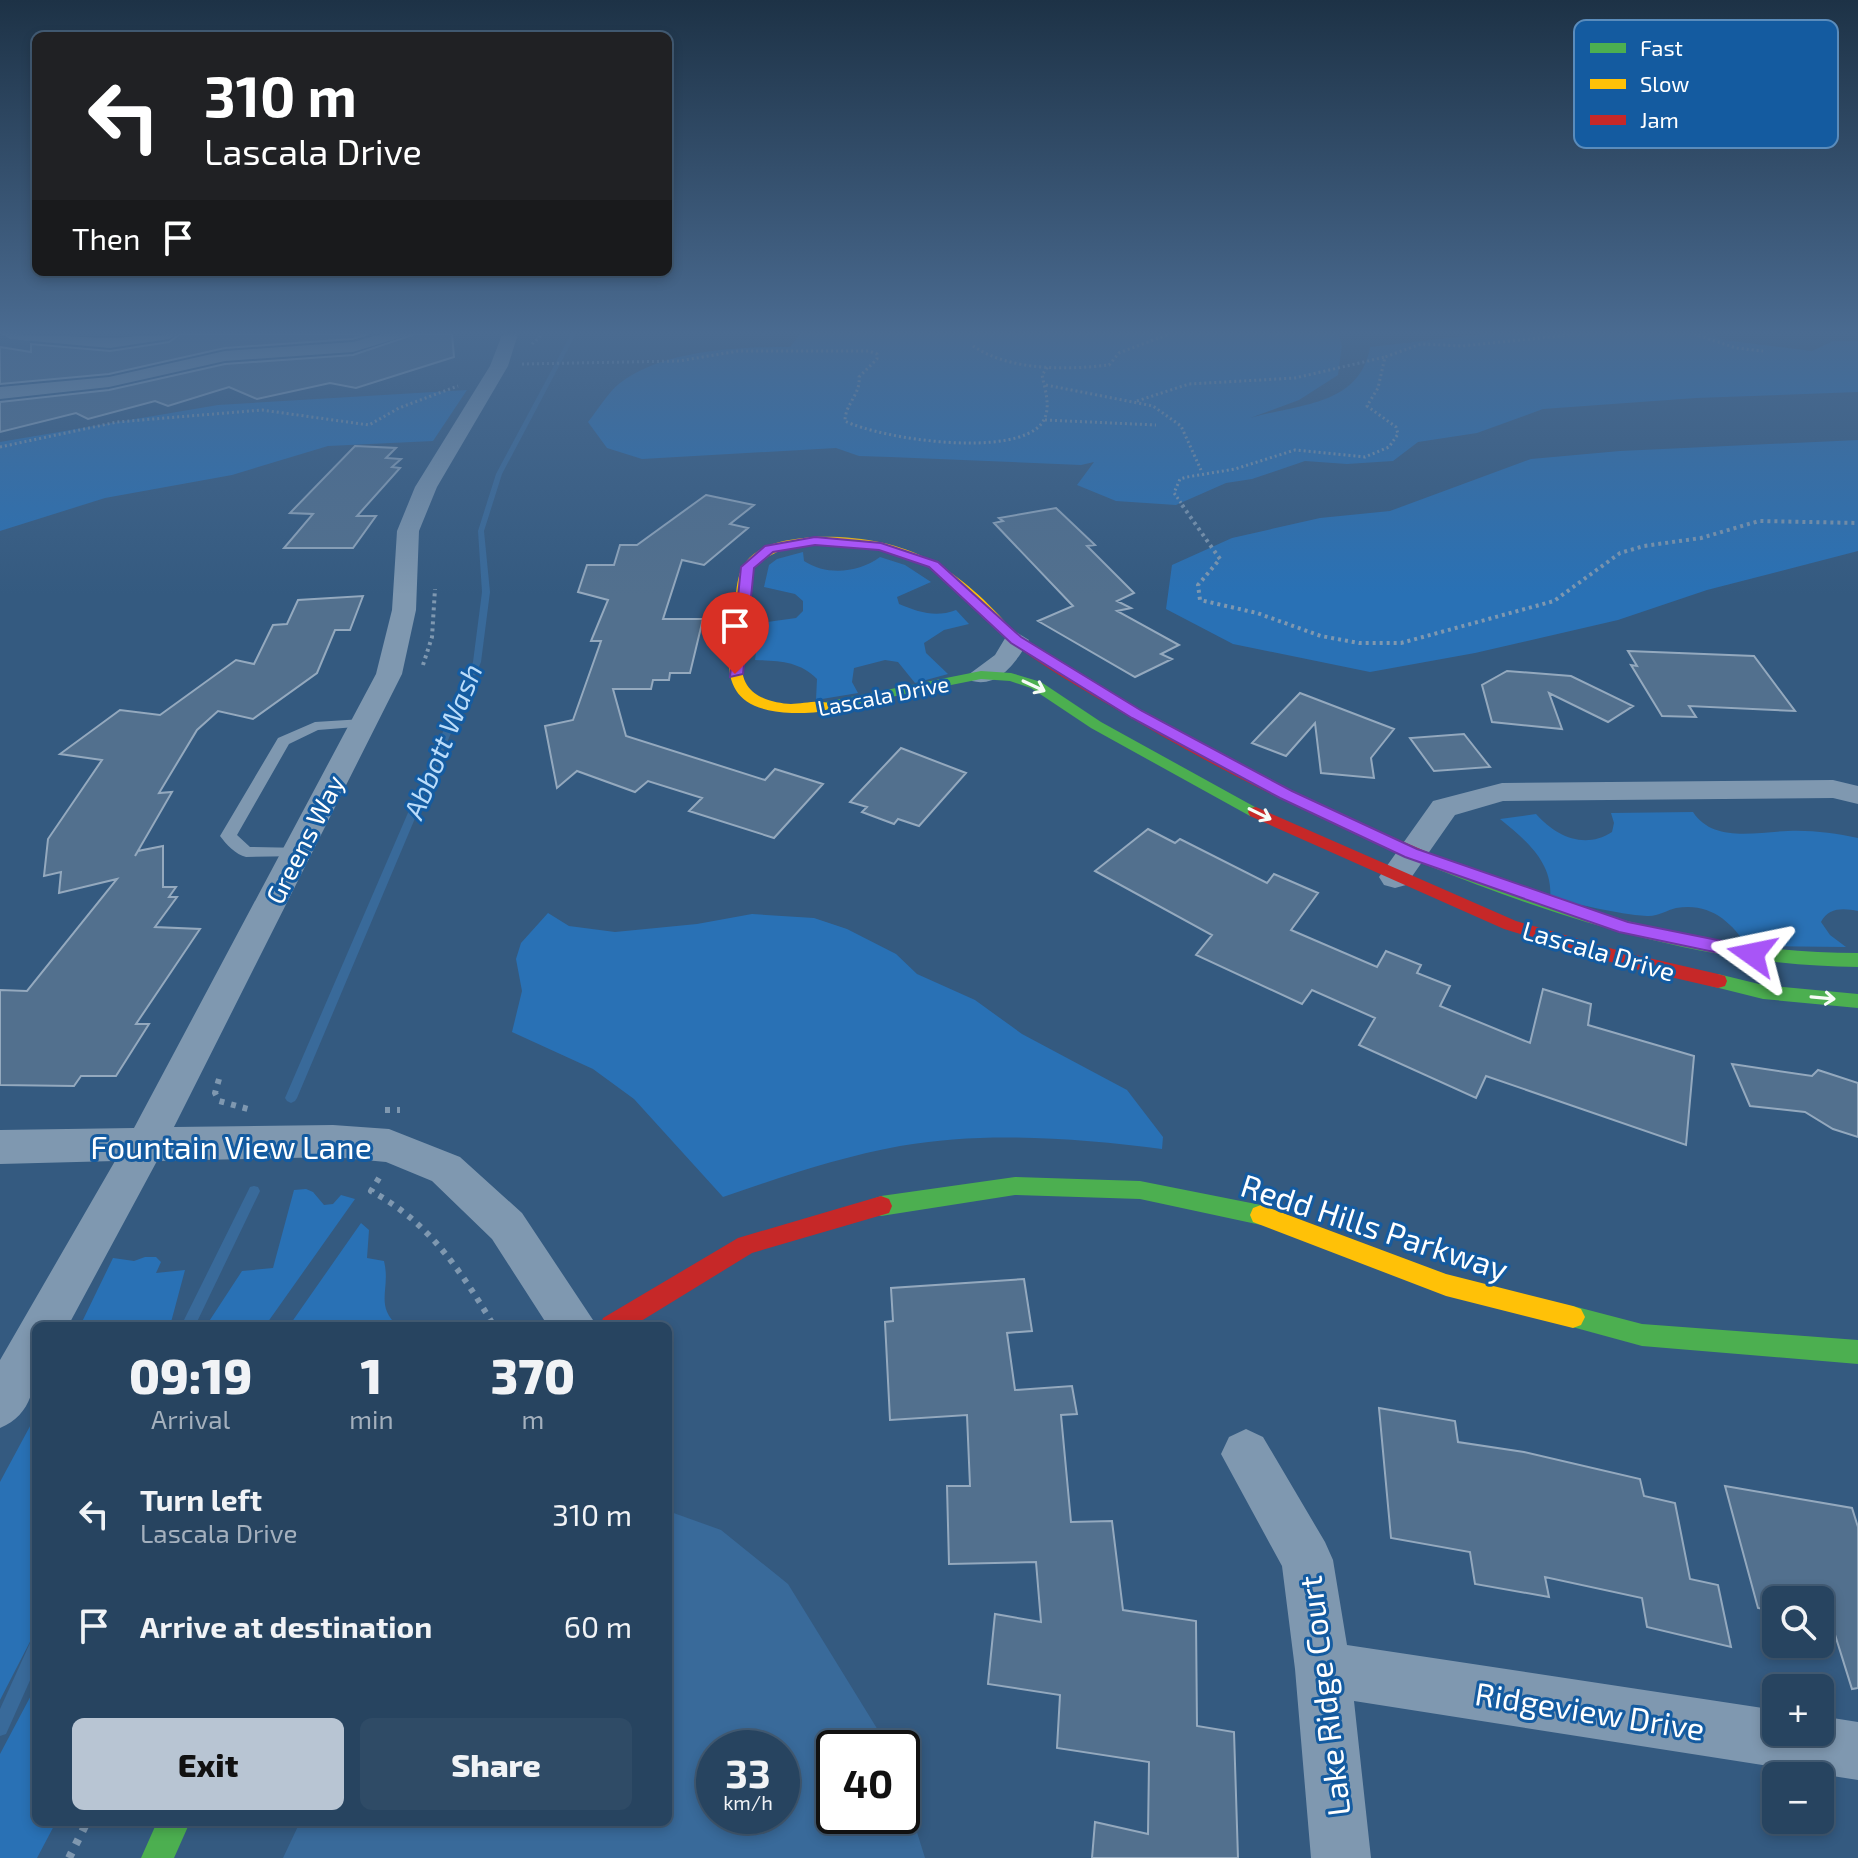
<!DOCTYPE html>
<html lang="en">
<head>
<meta charset="utf-8">
<style>
  body { margin:0; font-family:"Exo 2",sans-serif; background:#2f4b66; color:#f1f3f6; height:100vh; display:flex; flex-direction:column; font-size:30px; white-space:nowrap }
  * { box-sizing:border-box; margin:0 }
  p { font-size:26px; color:#a4b0bd }
  .icon { flex:none; width:44px; height:44px; fill:none; stroke:currentColor; stroke-width:2; stroke-linecap:round; stroke-linejoin:round }
  .map { position:relative; flex:1; overflow:hidden }
  .panel { position:absolute; left:32px; top:1322px; width:640px; height:504px; display:flex; flex-direction:column; background:#274460; border-radius:12px; box-shadow:0 4px 12px #0003,0 0 0 2px #435c75 }
  .panel>* { flex:none }
  .guide { position:absolute; left:32px; top:32px; width:640px; height:244px; border-radius:12px; box-shadow:0 4px 12px #0003,0 0 0 2px #435c75; background:#202124; color:#fff; overflow:hidden }
  .fabs { position:absolute; left:1762px; top:1586px; display:grid; gap:16px }
  .fabs a { display:grid; place-items:center; width:72px; height:72px; border-radius:12px; background:#274460; box-shadow:0 4px 12px #0003,0 0 0 2px #435c75; font-size:40px }
  .speed { position:absolute; left:696px; top:1730px; display:flex; gap:16px; font-size:40px; font-weight:700; text-align:center }
  .speed>* { display:grid; place-content:center; width:104px; height:104px; border-radius:50%; background:#274460; box-shadow:0 4px 12px #0003,0 0 0 2px #435c75; line-height:1 }
  .speed small { font-size:20px; font-weight:400 }
  .speed .limit { border:4px solid #111; border-radius:12px; background:#fff; color:#111 }
  .pin { position:absolute; display:grid; place-items:center; width:68px; height:68px; color:#fff; margin:-82px -34px; border-radius:50% 50% 50% 0; rotate:-45deg; box-shadow:0 0 8px #0007 }
  .pin .icon { rotate:45deg }
  .me { position:absolute; width:88px; margin:-44px; rotate:282deg; stroke-linejoin:round; filter:drop-shadow(0 0 6px #0008) }
  .turn { display:flex; align-items:center; gap:28px; height:168px; padding:0 40px; font-size:36px }
  .turn .icon { width:104px; height:104px; stroke-width:2.5 }
  .turn b { display:block; font-size:56px; line-height:68px }
  .then { display:flex; align-items:center; height:76px; padding:0 40px; background:#0003; gap:16px; font-size:30px }
  .eta { display:flex; justify-content:space-evenly; align-items:center; height:136px; text-align:center }
  .eta b { font-size:48px; font-weight:800; line-height:56px }
  .button { display:flex; gap:16px; margin-top:auto; padding:16px 40px }
  .button a { flex:1; height:92px; border-radius:12px; background:#b8c5d3; color:#111; font-size:32px; font-weight:800; line-height:92px; text-align:center }
  .button a+a { background:#2f4b66; color:#f1f3f6 }
  ul { padding:0; list-style:none }
  li { display:flex; align-items:center; gap:24px; height:112px; padding:0 40px }
  li div { flex:1 }
  li b { display:block; font-size:30px }
  li em { font-style:normal }
  .map>svg:first-child { display:block }
  .green { fill:#2971b5 }
  .water { fill:#396a9a; fill-rule:evenodd }
  .lines { fill:none; stroke-linecap:round; stroke-linejoin:round }
  .stream { fill:#396a9a; fill-rule:evenodd }
  .building { fill:#52708e; stroke:#94a9be; stroke-width:2 }
  .path-far3 { stroke:#7f98b0; stroke-width:3; stroke-dasharray:2 3; stroke-linecap:butt }
  .path-far2 { stroke:#7f98b0; stroke-width:4; stroke-dasharray:3 4; stroke-linecap:butt }
  .path-far1 { stroke:#7f98b0; stroke-width:6; stroke-dasharray:5 7; stroke-linecap:butt }
  .path { stroke:#7f98b0; stroke-width:8; stroke-dasharray:6 9; stroke-linecap:butt }
  .lane { fill:#7f98b0; fill-rule:evenodd }
  .street { fill:#7f98b0; fill-rule:evenodd }
  .fast { fill:#4caf50; fill-rule:evenodd }
  .slow { fill:#ffc107; fill-rule:evenodd }
  .jam { fill:#c62828; fill-rule:evenodd }
  .oneway { stroke:#f6fbf6 }
  .route { fill:#a855f7; stroke:#6d37a1; stroke-width:2 }
  .labels { text-anchor:middle; dominant-baseline:central; stroke-width:6; stroke-linejoin:round; paint-order:stroke }
  .far-street-label { font-size:22px; fill:#fff; stroke:#145ba0 }
  .street-label { font-size:26px; fill:#fff; stroke:#145ba0 }
  .water-label { font-size:28px; font-style:italic; fill:#badcfa; stroke:#145ba0 }
  .near-street-label { font-size:32px; fill:#fff; stroke:#145ba0 }
  .key { fill:#145ba0; stroke:#5a8cbc; stroke-width:2 }
  .key-label { font-size:22px; fill:#fff }
</style>
</head>
<body>
<div class="map">
<svg width="1858" height="1858" viewBox="0 0 1858 1858">
  <rect width="100%" height="100%" fill="#345a80"/>
  <!-- green -->
  <path class="green" d="M800 334H1338L1342 345 1338 375 1299 400 1250 418C1298 404 1360 406 1370 347L1484 334H1711L1723 340 1812 351 1833 341H1858V392L1696 398 1543 409 1477 433 1418 442 1393 461 1347 464 1305 461 1252 479 1226 483 1176 505 1116 501 1077 485 1094 462 1081 465 890 457 859 456 836 448 642 459 607 448 588 422C598 410 608 392 620 383 663 350 738 347 790 347Z
    M467 390 433 441 328 446 232 475 105 498 0 531V442L218 405Z
    M1858 440V551L1707 590 1618 620 1475 653 1370 672 1233 644 1166 609 1172 565 1232 538 1320 518 1390 511 1531 459 1620 451Z
    M803 552 804 561C827 576 858 573 880 557L905 565 931 582 897 597 899 604C919 612 935 618 956 610L969 624 944 630 924 643 926 653 948 674 915 683 898 662 885 660 854 668 852 682 858 693 816 700 817 679C799 661 779 661 755 660L760 623 796 618 803 611V601L795 594 764 587 769 565 777 559Z
    M1693 812C1713 843 1756 832 1788 831 1811 830 1835 833 1858 838V911C1844 908 1828 907 1821 922L1830 935 1846 947 1747 946C1731 921 1709 902 1676 908 1667 910 1657 917 1647 916 1615 914 1582 904 1550 899 1554 863 1526 840 1500 819L1536 814C1556 836 1584 850 1612 832L1614 823 1611 813Z
    M548 913 569 926 615 932 697 924 752 914 814 918 847 929 896 954 917 974 975 1000 1022 1034 1127 1090 1163 1137 1162 1149C1077 1138 985 1131 900 1146 840 1157 781 1177 723 1197L634 1099 593 1069 512 1032 522 991 516 959 521 943Z
    M306 1189 313 1192 324 1205 333 1204 341 1195 355 1199 265 1326H206L242 1271 273 1268 294 1190Z
    M361 1223 369 1230 367 1258 384 1261C391 1289 374 1305 398 1326H289Z
    M145 1257H156L161 1262 156 1273 185 1270 170 1326H80L113 1258 134 1261Z
    M36 1415V1630L0 1700V1482Z
    M36 1686V1822H56L37 1858H0V1754Z"/>
  <!-- water -->
  <path class="water" d="M668 1511 721 1530 788 1584 889 1748H834V1816H902V1784L925 1858H283L300 1822H668ZM714 1748H782V1816H714Z"/>
  <g class="lines">
    <!-- stream -->
    <path class="stream" d="M571 334H576L502 474 484 531 490 592 481 662 297 1098 295 1101 291 1103 287 1101 285 1098 473 662 482 592 478 531 496 474Z
      M254 1186 258 1187 260 1191 195 1326H181L250 1187Z
      M36 1641V1667L6 1734 0 1736V1709L30 1643Z"/>
  </g>
  <!-- building -->
  <path class="building" d="M180 334H369L352 339 225 348 109 374 0 384V347L31 352V344L110 351 169 342Z
    M415 334H452L454 357 356 388 330 383 257 399 229 387 168 406 155 401 88 419 76 413 0 432V402L109 390 225 364 353 355Z
    M355 446 396 448 386 458 401 459 392 467 400 468 357 516H376L353 548H284L313 514 290 513Z
    M706 495 754 505 730 524 748 528 704 565 682 560 663 619H703L690 673H670L669 680H653L651 689H613L626 736 765 780 775 769 823 784 774 838 689 811 702 798 648 781 635 792 577 771 557 788 545 726 573 720 601 641H591L608 600 578 592 587 565H614L620 545H637Z
    M1056 508 1095 545 1087 546 1134 593 1117 601 1131 608 1117 611 1179 645 1161 654 1172 659 1135 677 1038 621 1073 606 994 523 1003 521 999 518Z
    M363 596 350 630H335L317 673 253 719 218 711 197 730 159 793 172 792 135 856 138 851 163 846V887H176L169 897H177L155 927 200 929 136 1024H149L116 1076H81L74 1086 0 1085V990L27 991 117 879 59 893 61 872 44 876 48 839 102 760 60 754 120 710 160 715 236 660 254 664 273 625 287 624 298 600Z
    M1628 651 1754 656 1795 711 1689 706 1696 717 1662 716 1631 665 1637 666Z
    M1507 671 1571 676 1633 706 1608 722 1549 693 1562 729 1492 722 1482 685Z
    M1300 693 1394 729 1371 758 1374 778 1321 773 1315 723 1286 756 1252 743Z
    M1464 734 1490 767 1434 771 1410 738Z
    M901 748 966 773 919 826 898 819 894 824 862 812 867 807 850 802Z
    M1148 829 1175 843 1180 839 1267 883 1274 874 1318 893 1291 930 1377 967 1386 951 1421 965 1417 973 1450 986 1440 1006 1530 1043 1543 989 1591 1004 1588 1025 1694 1056 1686 1145 1486 1076 1476 1098 1359 1045 1375 1018 1312 990 1302 1004 1196 955 1212 935 1095 871Z
    M1732 1064 1812 1076 1818 1070 1858 1083V1137L1833 1129 1805 1112 1750 1106Z
    M1024 1279 1032 1331 1007 1333 1015 1390 1072 1386 1077 1414 1061 1415 1071 1522 1112 1521 1123 1610 1196 1621 1197 1726 1234 1732 1238 1858H1092L1095 1822 1148 1834 1149 1762 1057 1748 1060 1695 988 1684 995 1614 1041 1622 1036 1562 949 1564 947 1486H970L967 1415 890 1420 885 1322 893 1321 891 1288Z
    M1379 1408 1455 1421 1458 1442 1524 1452 1640 1479 1644 1496 1675 1503 1690 1579 1718 1585 1731 1647 1647 1627 1642 1598 1545 1577 1549 1597 1475 1584 1470 1552 1391 1538Z
    M1725 1486 1852 1508 1858 1527V1688L1852 1689 1831 1622 1820 1620V1600H1776V1612L1758 1608Z"/>
  <g class="lines">
    <!-- path-far3 -->
    <path class="path-far3" d="M1694 334 1736 348 1763 351
      M532 344 543 334
      M973 346C1010 371 1066 370 1109 365L1119 353 1169 334
      M522 364 679 361 738 351H869L877 354V359L859 377C861 394 845 404 845 421 881 439 1015 459 1042 423 1052 409 1045 390 1042 375L1049 365
      M1046 385 1153 406 1181 426 1201 470
      M1137 401 1189 384 1295 378 1385 357
      M1045 420 1156 425
      M0 447 117 422 262 410 369 425 399 408 458 386
      M1184 507 1174 493 1180 479 1187 477 1235 469 1295 450 1365 457 1389 447 1398 434 1396 427 1367 406 1378 388 1385 357 1421 344 1462 346 1579 334"/>
    <!-- path-far2 -->
    <path class="path-far2" d="M1182 505 1220 559 1198 585 1200 600 1257 613 1321 636 1359 643H1401L1554 601 1620 553 1644 546 1701 538 1759 521 1858 523
      M423 665 432 637 435 589"/>
    <!-- path-far1 -->
    <path class="path-far1" d="M219 1079 215 1093 219 1101 248 1109
      M385 1110H400
      M379 1178 371 1191C429 1222 461 1271 494 1326
      M495 1326 508 1324"/>
    <!-- path -->
    <path class="path" d="M69 1858 87 1822"/>
    <!-- lane -->
    <path class="lane" d="M363 719 368 720V726L318 730 289 744 237 835 250 847 303 848 305 852 303 856 246 857C236 855 226 844 220 836L278 738 315 722Z"/>
    <!-- street -->
    <path class="street" d="M2 334 110 338 177 334 169 339 110 348 10 339Z
      M382 334H412L353 352 225 361 109 387 0 399V387L109 377 225 351 353 342Z
      M518 334 508 366 437 487 419 531 416 610 402 674 174 1127 333 1125 389 1129 460 1157 522 1213 597 1326H548L492 1239 432 1181 386 1162 333 1157 157 1161 68 1326H36C36 1364 42 1411 0 1428V1360L115 1161 0 1164V1130L134 1128 376 674 392 610 397 531 415 487 490 366 502 335Z
      M1016 632 1029 640C1017 661 999 688 972 681L968 675 995 655 1007 635Z
      M1833 780 1858 786V804L1833 798 1503 801 1455 815 1406 885 1395 888 1384 885 1379 877 1433 801 1502 783Z
      M1246 1429 1263 1437 1325 1542 1333 1560 1347 1645 1776 1710V1732H1820V1716L1858 1722V1780L1354 1701 1371 1858H1311L1295 1669 1282 1566 1221 1454 1229 1437Z"/>
    <!-- fast -->
    <path class="fast" d="M981 671 1011 673 1041 682 1101 722 1264 812 1262 816H1250L1091 728 1031 688 1010 681 981 679 826 710 819 706 826 702Z
      M1435 856C1470 866 1504 883 1539 895 1643 929 1748 953 1858 953V967C1709 966 1566 921 1429 866L1427 862 1429 858Z
      M1718 974 1763 985 1858 994V1008L1763 999 1711 986 1709 981 1711 976Z
      M1015 1177 1140 1181 1261 1205 1269 1208 1272 1215 1269 1222 1261 1225 1140 1199 1015 1195 881 1216 873 1213 870 1206 873 1199 881 1196Z
      M1573 1306 1642 1324 1858 1340V1364L1642 1346 1565 1325 1561 1317 1565 1309Z
      M157 1822H190L174 1858H141Z"/>
    <!-- slow -->
    <path class="slow" d="M812 537C904 534 956 564 1015 633L1008 637 1003 636C979 614 959 585 930 568 883 541 796 526 754 568 750 595 732 662 747 685 756 699 776 703 791 704 804 704 824 698 833 706 823 714 805 713 792 713 719 710 725 668 734 612 736 598 736 574 745 563 761 542 787 540 812 537Z
      M1261 1205 1446 1274 1573 1306 1581 1309 1585 1317 1581 1325 1573 1328 1446 1296 1253 1222 1250 1215 1253 1208Z"/>
    <!-- jam -->
    <path class="jam" d="M1008 629 1151 718 1232 762 1314 803 1441 858 1443 862 1441 866H1429C1319 820 1213 768 1111 706 1074 684 1037 663 1003 636L1001 633Z
      M1256 807 1516 921 1627 953 1718 974 1725 976 1727 981 1725 986 1718 988 1627 967 1504 929 1250 816 1248 812 1250 808Z
      M881 1196 889 1199 892 1206 889 1213 752 1253 633 1326H600L603 1318 738 1238Z"/>
  </g>
  <!-- one-way arrows -->
  <defs><path id="oneway-shaft" d="M-6 0H5M1.5-3L5.5 0L1.5 3" fill="none" stroke-width="1.6" stroke-linecap="round" stroke-linejoin="round" transform="scale(2)"/></defs>
  <g class="oneway">
    <use href="#oneway-shaft" transform="translate(1034 686) rotate(25)"/>
    <use href="#oneway-shaft" transform="translate(1260 814) rotate(26)"/>
    <use href="#oneway-shaft" transform="translate(1823 998) rotate(5)"/>
  </g>
  <!-- sky -->
  <linearGradient id="sky" x2="0" y2="1"><stop stop-color="#1d3246"/><stop offset="0.56" stop-color="#4a6b91"/><stop offset="1" stop-color="#4a6b91" stop-opacity="0"/></linearGradient>
  <rect width="1858" height="595" fill="url(#sky)"/>
  <!-- route -->
  <path class="route" d="M815 537 881 543 938 562 1021 637 1142 711 1292 791 1417 849 1628 922 1752 947 1761 954 1752 960 1619 932 1405 857 1280 798 1132 718 1011 643 929 567 879 550 815 545 773 552 754 568 743 674 730 677 741 567 765 546Z"/>
  <g class="labels">
    <!-- far-street labels -->
    <g class="far-street-label">
      <text transform="translate(883 695) rotate(-11)">Lascala Drive</text>
    </g>
    <!-- street labels -->
    <g class="street-label">
      <text transform="translate(304 839) rotate(-63)">Greens Way</text>
      <text transform="translate(1599 950) rotate(16)">Lascala Drive</text>
    </g>
    <!-- water labels -->
    <g class="water-label">
      <text transform="translate(442 741) rotate(-68)">Abbott Wash</text>
    </g>
    <!-- near-street labels -->
    <g class="near-street-label">
      <text x="231" y="1146">Fountain View Lane</text>
      <text transform="translate(1375 1226) rotate(18)">Redd Hills Parkway</text>
      <text transform="translate(1323 1696) rotate(-97)">Lake Ridge Court</text>
      <text transform="translate(1590 1710) rotate(9)">Ridgeview Drive</text>
    </g>
  </g>
  <!-- legend -->
  <rect x="1574" y="20" width="264" height="128" rx="12" class="key"/>
  <rect x="1590" y="43" width="36" height="10" fill="#4caf50"/>
  <rect x="1590" y="79" width="36" height="10" fill="#ffc107"/>
  <rect x="1590" y="115" width="36" height="10" fill="#c62828"/>
  <g class="key-label">
    <text x="1640" y="56">Fast</text>
    <text x="1640" y="92">Slow</text>
    <text x="1640" y="128">Jam</text>
  </g>
</svg>
<div class="fabs">
<a><svg class="icon" aria-label="search" viewBox="0 0 24 24"><circle cx="10" cy="10" r="6"/><path d="M15 15l6 6"/></svg></a>
<a>+</a>
<a>−</a>
</div>
<div class="speed"><div>33<small>km/h</small></div><div class="limit">40</div></div>
<div class="pin" style="left:735px;top:674px;background:#d93025"><svg class="icon" aria-label="arrive" viewBox="0 0 24 24"><path d="M6 21V4h12l-3 4 3 4H6"/></svg></div>
<svg class="me" style="left:1752px;top:954px" viewBox="-20 -20 40 40"><path d="M0-17L14 15 0 8-14 15z" fill="#a855f7" stroke="#fff" stroke-width="4"/></svg>
<div class="guide">
<div class="turn"><svg class="icon" aria-label="left" viewBox="0 0 24 24"><path d="M17 20v-9H6M10 6l-5 5 5 5"/></svg><div><b>310 m</b>Lascala Drive</div></div>
<div class="then">Then<svg class="icon" aria-label="arrive" viewBox="0 0 24 24"><path d="M6 21V4h12l-3 4 3 4H6"/></svg></div>
</div>
<section class="panel">
<div class="eta">
<div><b>09:19</b><p>Arrival</p></div>
<div><b>1</b><p>min</p></div>
<div><b>370</b><p>m</p></div>
</div>
<ul>
<li><svg class="icon" aria-label="left" viewBox="0 0 24 24"><path d="M17 20v-9H6M10 6l-5 5 5 5"/></svg><div><b>Turn left</b><p>Lascala Drive</p></div><em>310 m</em></li>
<li><svg class="icon" aria-label="arrive" viewBox="0 0 24 24"><path d="M6 21V4h12l-3 4 3 4H6"/></svg><div><b>Arrive at destination</b></div><em>60 m</em></li>
</ul>
<div class="button"><a>Exit</a><a>Share</a></div>
</section>
</div>
</body>
</html>
